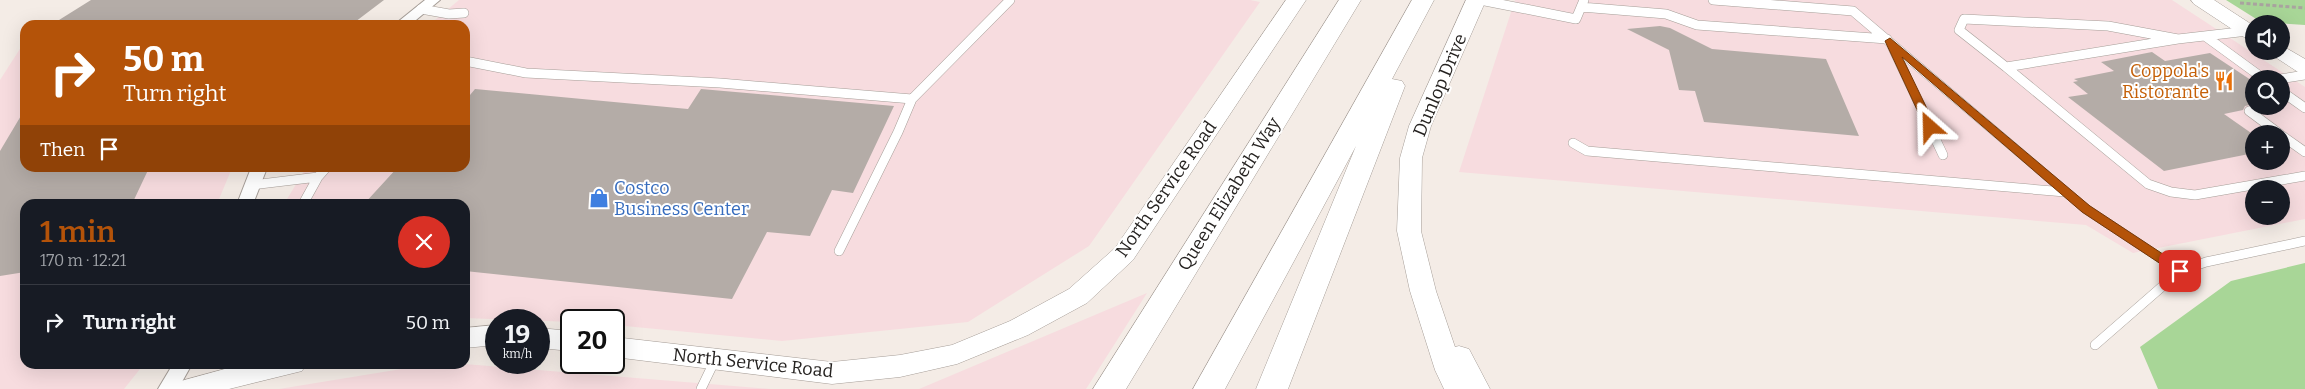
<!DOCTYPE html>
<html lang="en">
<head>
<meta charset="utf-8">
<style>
  body { margin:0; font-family:Bitter,serif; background:#242831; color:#f1f3f6; height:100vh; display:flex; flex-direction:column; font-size:19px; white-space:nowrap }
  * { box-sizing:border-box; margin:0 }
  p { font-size:16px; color:#9ea1a6 }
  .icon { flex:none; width:28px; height:28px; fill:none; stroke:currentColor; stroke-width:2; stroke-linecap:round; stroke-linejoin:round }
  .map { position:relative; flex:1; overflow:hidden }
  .side { position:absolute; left:20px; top:199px; width:450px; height:170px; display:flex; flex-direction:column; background:#171b24; border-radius:15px; box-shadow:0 5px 20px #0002 }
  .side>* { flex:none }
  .banner { position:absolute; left:20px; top:20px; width:450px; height:152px; border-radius:15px; box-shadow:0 5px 20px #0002; background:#b45309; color:#fff; overflow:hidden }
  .tools { position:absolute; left:2245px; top:15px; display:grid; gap:10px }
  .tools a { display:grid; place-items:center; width:45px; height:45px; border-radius:50%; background:#171b24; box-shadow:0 5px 20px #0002; font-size:25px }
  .speed { position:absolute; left:485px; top:309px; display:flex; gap:10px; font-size:25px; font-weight:700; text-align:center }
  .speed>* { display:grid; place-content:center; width:65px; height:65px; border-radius:50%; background:#171b24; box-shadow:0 5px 20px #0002; line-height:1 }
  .speed small { font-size:12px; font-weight:400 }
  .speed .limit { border:2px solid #111; border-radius:8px; background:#fff; color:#111 }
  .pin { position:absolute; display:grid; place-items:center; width:42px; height:42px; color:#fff; margin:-21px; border-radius:10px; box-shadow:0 2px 8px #0006 }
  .me { position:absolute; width:55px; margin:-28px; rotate:335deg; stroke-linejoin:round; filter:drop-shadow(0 0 4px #0008) }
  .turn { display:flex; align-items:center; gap:18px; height:105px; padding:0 20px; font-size:22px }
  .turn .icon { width:65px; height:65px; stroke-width:2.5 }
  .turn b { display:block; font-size:35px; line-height:42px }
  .then { display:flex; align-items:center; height:48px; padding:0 20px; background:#0003; gap:10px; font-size:19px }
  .round { display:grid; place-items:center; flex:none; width:52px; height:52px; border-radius:26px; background:#242831 }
  .headline { display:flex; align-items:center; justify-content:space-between; height:85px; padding:0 20px }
  h1 { font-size:30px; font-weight:600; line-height:38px; color:#b45309 }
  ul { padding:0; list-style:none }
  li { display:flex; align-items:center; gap:15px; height:75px; padding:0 20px; border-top:1px solid #363941 }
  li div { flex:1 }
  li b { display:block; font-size:19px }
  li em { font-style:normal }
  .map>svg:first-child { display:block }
  .commercial { fill:#f7dcdf; fill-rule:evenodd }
  .green { fill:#a8d697 }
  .building { fill:#b4aca7 }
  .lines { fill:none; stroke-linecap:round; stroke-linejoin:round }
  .lane-casing { stroke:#a69e98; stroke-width:10 }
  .street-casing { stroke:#a69e98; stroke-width:2 }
  .secondary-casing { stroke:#a69e98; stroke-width:1 }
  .highway-casing { stroke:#a69e98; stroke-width:1 }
  .path { stroke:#a9a39f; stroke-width:3; stroke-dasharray:4 2.5; stroke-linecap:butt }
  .lane { stroke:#fff; stroke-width:9 }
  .street { fill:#fff; fill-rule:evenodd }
  .secondary { fill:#fff; fill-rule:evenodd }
  .highway { fill:#fff; fill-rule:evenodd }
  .route { fill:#b45309; stroke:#753606 }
  .labels { text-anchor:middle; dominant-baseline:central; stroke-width:4; stroke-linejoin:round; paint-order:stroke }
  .food-label { font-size:18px; fill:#c56008; stroke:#fff; text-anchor:end }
  .street-label { font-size:18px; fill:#252220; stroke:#fff }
  .shop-label { font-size:18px; fill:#366cbe; stroke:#fff; text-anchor:start }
</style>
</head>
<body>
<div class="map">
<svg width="2305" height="389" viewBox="0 0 2305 389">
  <rect width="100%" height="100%" fill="#f4ece6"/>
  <!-- commercial -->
  <path class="commercial" d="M459 0H1250L1260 2 1089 246 968 322 782 341 614 325V320H571V322L465 318V204H284L306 168H465V25H429Z
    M1515 0H2172L2305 87V219L2133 253 2086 225 1459 172ZM2254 79H2281V106H2254ZM2254 134H2281V161H2254ZM2254 189H2281V216H2254Z
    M25 41V168H232L217 204H25V364H144L124 389H0V80Z
    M1147 293 1086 389H919Z
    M432 364H465L771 389H279Z"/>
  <!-- green -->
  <path class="green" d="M2226 0H2305V25L2261 22Z
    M2305 263V389H2158L2140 347 2231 281Z"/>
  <!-- building -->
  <path class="building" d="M91 0H384L351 25H51Z
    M1660 26 1670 28 1712 49 1826 59 1859 136 1704 122 1695 91 1679 90 1669 50 1627 29Z
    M2152 52 2165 61 2210 53 2254 82V104L2245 106 2243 110 2224 114 2254 135V153L2164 171 2068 97 2088 94 2073 82 2078 81 2074 79 2114 71 2101 62Z
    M475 89 688 109 701 89 894 106 853 193 832 190 810 236 767 232 732 299 465 271V204H364L397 168H465V101Z
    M25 109V168H149L132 204H25V272L0 276V151Z"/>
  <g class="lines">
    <defs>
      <path id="lane" d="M1480 0 1576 19 1584 0
        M1713 0 1853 11 2086 209 2180 271
        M1581 7 1666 14 1697 25 1887 39
        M421 9 449 14 464 13
        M1964 19 2108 26 2178 39 2006 67 1959 30Z
        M2205 36 2264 79
        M2178 39 2248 31
        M1891 44 1943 155
        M465 61 526 73 720 83 912 99 898 132 839 251
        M2006 67 2148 184 2171 192 2195 195 2305 176
        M2280 79 2305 75
        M2281 91 2305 108
        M912 99 1010 0
        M2277 106 2249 111 2280 134
        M2281 135 2305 152
        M1573 143 1587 151 2065 192
        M318 177 326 168
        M252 185 318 177 303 204
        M2095 345 2180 271 2206 262 2305 241
        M701 389 715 360"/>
      <path id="street" d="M425 0H440L410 25H394Z
        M251 168H267L253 204H237Z
        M173 364H192L178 389H158Z"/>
      <path id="secondary" d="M1286 0H1306L1133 260 1087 303 1028 335 957 364 900 377 832 384 614 357V337L832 362 900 355 952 345 1010 321 1069 289 1115 248Z
        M1466 0H1486L1431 126 1422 158 1421 231 1436 291 1455 347 1459 346 1469 349 1490 389H1444L1435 370 1410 291 1397 231 1400 158 1409 126Z
        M2191 0H2214L2254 26V41L2247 39 2194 4Z
        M2281 45 2305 59V74L2298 72 2272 55 2269 51H2281Z
        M496 325V345L465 348V328Z
        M539 328 571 331V351L539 348Z
        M243 364H306L302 371 229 389H177L181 381Z"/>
      <path id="highway" d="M1339 0H1361L1126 389H1093Z
        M1412 0H1434L1392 79 1402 81 1405 86 1288 389H1256L1356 146 1225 389H1193Z"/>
    </defs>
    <!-- lane casing -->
    <use href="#lane" class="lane-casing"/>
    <!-- street casing -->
    <use href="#street" class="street-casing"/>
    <!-- secondary casing -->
    <use href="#secondary" class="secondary-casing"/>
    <!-- highway casing -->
    <use href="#highway" class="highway-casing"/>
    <!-- path -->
    <path class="path" d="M2240 3 2305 8"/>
    <!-- lane -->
    <use href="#lane" class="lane"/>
    <!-- street -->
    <use href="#street" class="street"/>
    <!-- secondary -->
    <use href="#secondary" class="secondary"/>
    <!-- highway -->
    <use href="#highway" class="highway"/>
  </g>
  <!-- route -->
  <path class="route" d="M1890 38 2090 206 2184 268 2186 271 2184 274H2176L2082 212 1902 57 1936 127 1930 130 1926 129 1885 41Z"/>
  <!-- icons -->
  <defs>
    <symbol id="restaurant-bare" viewBox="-9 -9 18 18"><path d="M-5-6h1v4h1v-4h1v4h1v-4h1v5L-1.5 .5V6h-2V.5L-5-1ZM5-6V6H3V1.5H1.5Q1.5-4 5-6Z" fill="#e8710a" stroke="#fff" stroke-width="2.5" paint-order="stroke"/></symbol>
    <symbol id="shop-bare" viewBox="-9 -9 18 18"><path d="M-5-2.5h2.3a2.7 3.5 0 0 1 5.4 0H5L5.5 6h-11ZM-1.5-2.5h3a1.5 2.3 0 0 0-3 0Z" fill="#3f7fe0" stroke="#fff" stroke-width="2.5" paint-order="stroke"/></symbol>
  </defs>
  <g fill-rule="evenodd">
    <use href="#restaurant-bare" x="2210" y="67" width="28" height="28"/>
    <use href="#shop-bare" x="585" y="184" width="28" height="28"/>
  </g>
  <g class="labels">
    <!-- food labels -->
    <g class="food-label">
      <text x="2209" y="71">Coppola's<tspan x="2209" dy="21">Ristorante</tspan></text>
    </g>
    <!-- street labels -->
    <g class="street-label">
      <text transform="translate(1440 85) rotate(-67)">Dunlop Drive</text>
      <text transform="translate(1166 189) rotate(-55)">North Service Road</text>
      <text transform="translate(1229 194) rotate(-58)">Queen Elizabeth Way</text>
      <text transform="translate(753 363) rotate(6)">North Service Road</text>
    </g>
    <!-- shop labels -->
    <g class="shop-label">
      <text x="614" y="188">Costco<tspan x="614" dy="21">Business Center</tspan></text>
    </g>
  </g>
</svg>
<div class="tools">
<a><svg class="icon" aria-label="sound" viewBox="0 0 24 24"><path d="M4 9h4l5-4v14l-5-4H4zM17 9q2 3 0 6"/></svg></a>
<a><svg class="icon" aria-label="search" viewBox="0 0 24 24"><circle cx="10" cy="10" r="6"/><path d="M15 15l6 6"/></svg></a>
<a>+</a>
<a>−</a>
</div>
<div class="speed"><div>19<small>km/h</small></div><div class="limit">20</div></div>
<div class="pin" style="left:2180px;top:271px;background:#d93025"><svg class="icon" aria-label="arrive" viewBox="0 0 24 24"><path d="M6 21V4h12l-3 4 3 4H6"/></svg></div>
<svg class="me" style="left:1930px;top:127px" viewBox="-20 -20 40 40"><path d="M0-17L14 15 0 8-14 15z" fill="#b45309" stroke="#fff" stroke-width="4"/></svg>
<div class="banner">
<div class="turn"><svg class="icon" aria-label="right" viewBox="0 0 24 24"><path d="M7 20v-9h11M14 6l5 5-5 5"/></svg><div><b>50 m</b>Turn right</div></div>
<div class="then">Then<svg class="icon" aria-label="arrive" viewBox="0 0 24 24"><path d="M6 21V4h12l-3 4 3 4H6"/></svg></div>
</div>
<section class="side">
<div class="headline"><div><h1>1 min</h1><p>170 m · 12:21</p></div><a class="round" style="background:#d93025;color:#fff"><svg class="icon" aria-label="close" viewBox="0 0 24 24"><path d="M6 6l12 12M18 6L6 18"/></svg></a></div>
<ul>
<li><svg class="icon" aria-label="right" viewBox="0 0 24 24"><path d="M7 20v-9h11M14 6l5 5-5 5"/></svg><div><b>Turn right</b></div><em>50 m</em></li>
</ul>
</section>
</div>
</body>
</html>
